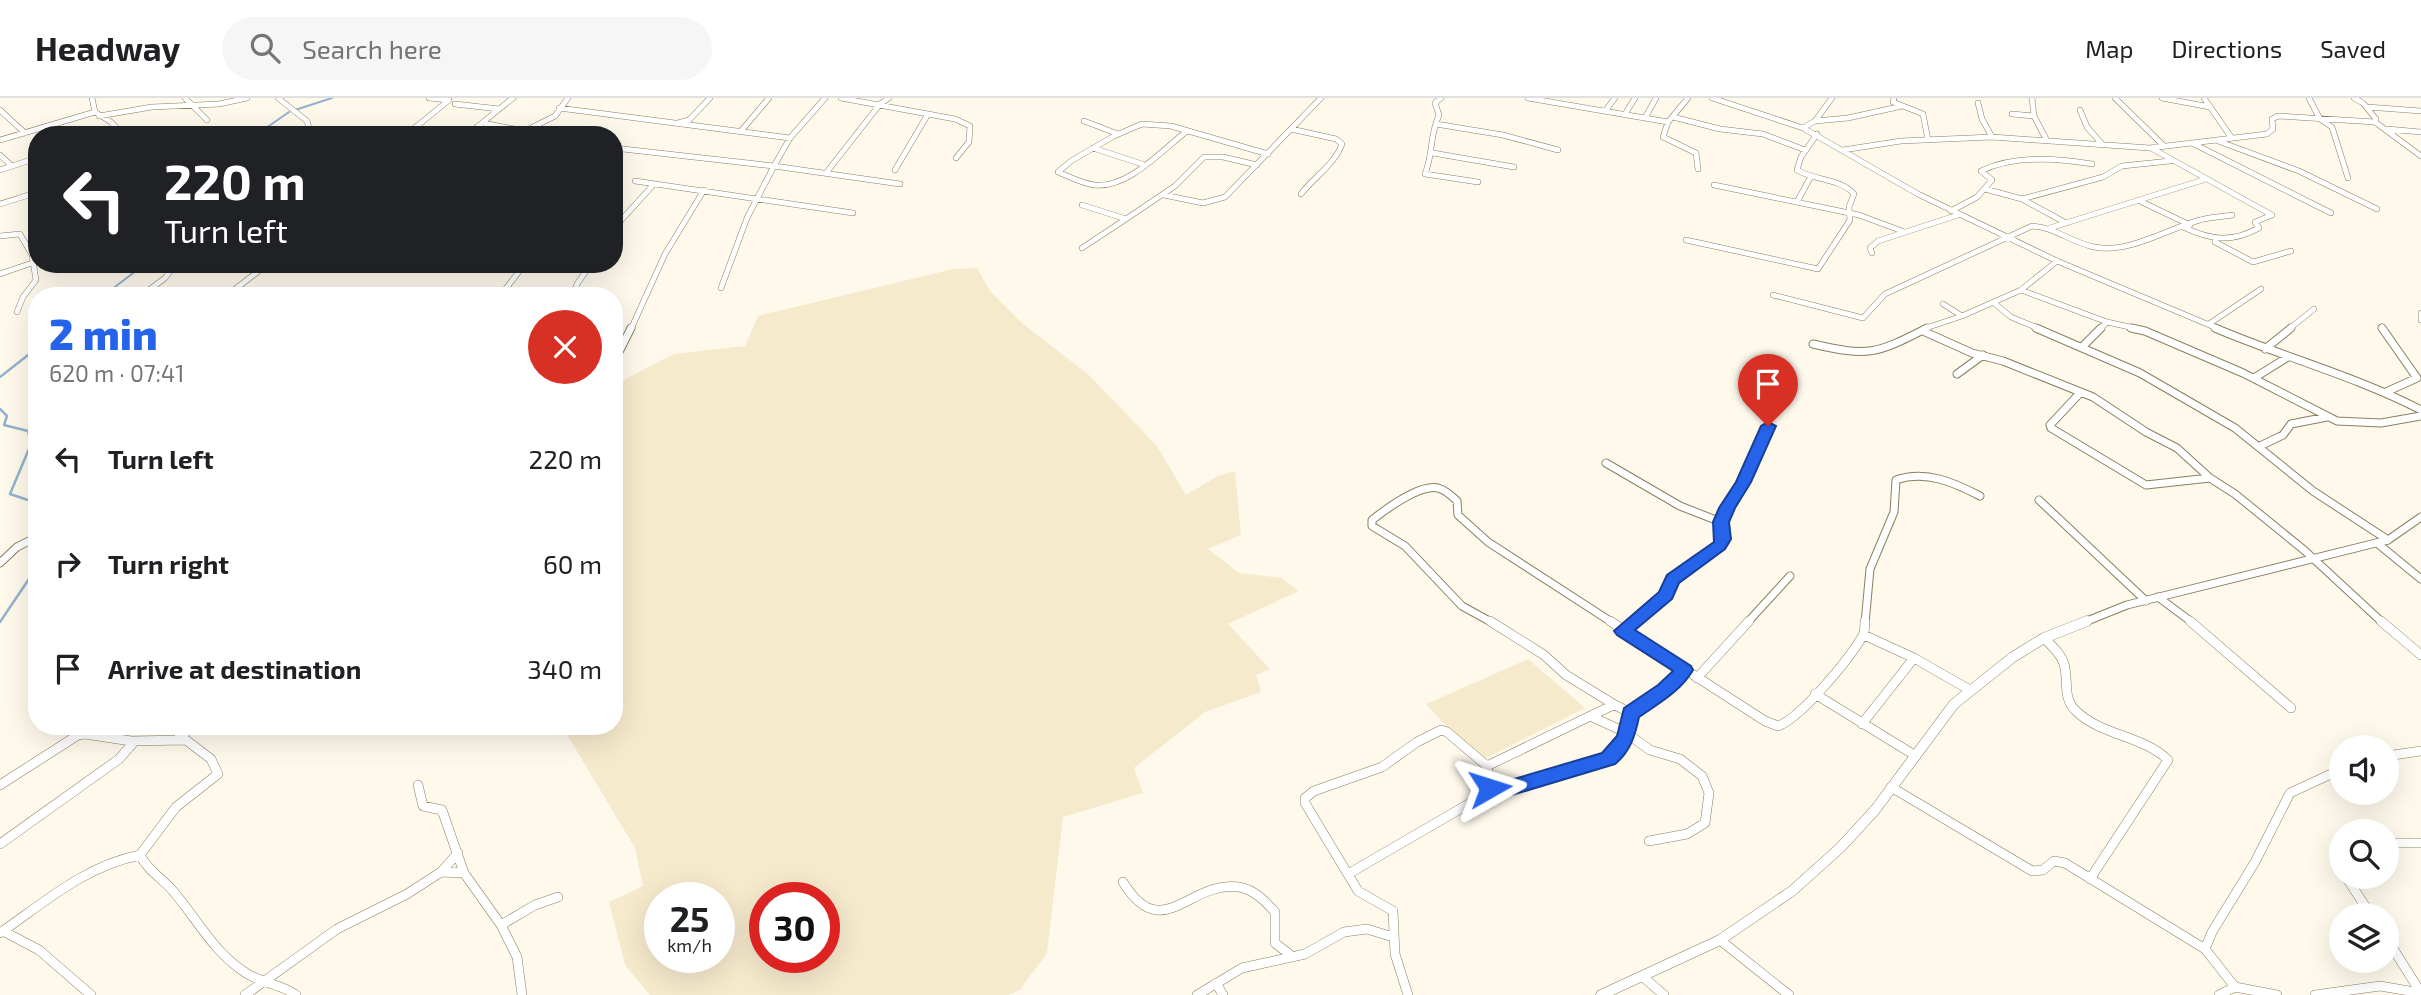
<!DOCTYPE html>
<html lang="en">
<head>
<meta charset="utf-8">
<style>
  body { margin:0; font-family:"Exo 2",sans-serif; background:#f6f6f6; color:#202124; height:100vh; display:flex; flex-direction:column; font-size:26px; white-space:nowrap }
  * { box-sizing:border-box; margin:0 }
  p { font-size:23px; color:#757577 }
  .icon { flex:none; width:38px; height:38px; fill:none; stroke:currentColor; stroke-width:2; stroke-linecap:round; stroke-linejoin:round }
  .map { position:relative; flex:1; overflow:hidden }
  .panel { position:absolute; left:28px; top:189px; width:595px; height:448px; display:flex; flex-direction:column; background:#fff; border-radius:28px; box-shadow:0 7px 28px #0002 }
  .panel>* { flex:none }
  .hud { position:absolute; left:28px; top:28px; width:595px; height:147px; border-radius:28px; box-shadow:0 7px 28px #0002; background:#202124; color:#fff; overflow:hidden }
  .buttons { position:absolute; left:2329px; top:637px; display:grid; gap:14px }
  .buttons a { display:grid; place-items:center; width:70px; height:70px; border-radius:50%; background:#fff; box-shadow:0 7px 28px #0002; font-size:35px }
  .speed { position:absolute; left:644px; top:784px; display:flex; gap:14px; font-size:35px; font-weight:700; text-align:center }
  .speed>* { display:grid; place-content:center; width:91px; height:91px; border-radius:50%; background:#fff; box-shadow:0 7px 28px #0002; line-height:1 }
  .speed small { font-size:18px; font-weight:400 }
  .speed .limit { border:10px solid #d22; background:#fff; color:#111 }
  .pin { position:absolute; display:grid; place-items:center; width:60px; height:60px; color:#fff; margin:-72px -30px; border-radius:50% 50% 50% 0; rotate:-45deg; box-shadow:0 0 7px #0007 }
  .pin .icon { rotate:45deg }
  .me { position:absolute; width:77px; margin:-38px; rotate:84deg; stroke-linejoin:round; filter:drop-shadow(0 0 5px #0008) }
  .turn { display:flex; align-items:center; gap:24px; height:147px; padding:0 21px; font-size:32px }
  .turn .icon { width:91px; height:91px; stroke-width:2.5 }
  .turn b { display:block; font-size:49px; line-height:60px }
  .round { display:grid; place-items:center; flex:none; width:74px; height:74px; border-radius:37px; background:#f6f6f6 }
  .overview { display:flex; align-items:center; justify-content:space-between; height:119px; padding:0 21px }
  h1 { font-size:42px; font-weight:800; line-height:52px; color:#2563eb }
  ul { padding:0; list-style:none }
  li { display:flex; align-items:center; gap:21px; height:105px; padding:0 21px }
  li div { flex:1 }
  li b { display:block; font-size:26px }
  li em { font-style:normal }
  header { display:flex; align-items:center; gap:42px; box-sizing:border-box; height:98px; padding:0 35px; background:#fff; border-bottom:2px solid #e0e0e0 }
  header strong { font-size:33px }
  nav { display:flex; gap:38px; margin-inline-start:auto; font-size:24px }
  .search { width:490px; height:63px; background:#f6f6f6; display:flex; align-items:center; gap:18px; box-sizing:border-box; padding:0 24px; border-radius:38px; color:#757577; font-size:26px }
  .map>svg:first-child { display:block }
  .green { fill:#f6eacd; fill-rule:evenodd }
  .lines { fill:none; stroke-linecap:round; stroke-linejoin:round }
  .stream-far1 { stroke:#91b3ce; stroke-width:2 }
  .stream { stroke:#91b3ce; stroke-width:2.5 }
  .minor-far2-casing { stroke:#8b7f60; stroke-width:6 }
  .minor-far1-casing { stroke:#8b7f60; stroke-width:9 }
  .minor-casing { stroke:#8b7f60; stroke-width:10 }
  .tertiary-far1-casing { stroke:#8b7f60; stroke-width:9 }
  .tertiary-casing { stroke:#8b7f60; stroke-width:11 }
  .minor-far2 { stroke:#fff; stroke-width:5 }
  .minor-far1 { stroke:#fff; stroke-width:7 }
  .minor { stroke:#fff; stroke-width:9 }
  .tertiary-far1 { stroke:#fff; stroke-width:7 }
  .tertiary { stroke:#fff; stroke-width:10 }
  .route { fill:#2563eb; stroke:#184099; stroke-width:2 }
</style>
</head>
<body>
<header>
<strong>Headway</strong>
<div class="search"><svg class="icon" aria-label="search" viewBox="0 0 24 24"><circle cx="10" cy="10" r="6"/><path d="M15 15l6 6"/></svg>Search here</div>
<nav><a>Map</a><a>Directions</a><a>Saved</a></nav>
</header>
<div class="map">
<svg width="2421" height="897" viewBox="0 0 2421 897">
  <rect width="100%" height="100%" fill="#fff9ec"/>
  <!-- green -->
  <path class="green" d="M977 170 990 193 1023 226 1089 277 1157 348 1186 397 1218 378 1235 373 1241 437 1208 451 1239 475 1282 480 1299 493 1228 526 1270 571 1256 577 1261 594 1205 614 1134 670 1143 695 1063 719 1047 855 1020 892 1008 897H650L625 867 609 804 643 788 635 750 566 635 554 628H614V287L674 256 745 248 758 218 953 171ZM660 800H719V859H660ZM765 800H824V859H765Z
    M1528 561 1585 610 1478 664 1426 606Z"/>
  <g class="lines">
    <!-- stream-far1 -->
    <path class="stream-far1" d="M295 12 332 0
      M256 37 289 14
      M103 198 145 166"/>
    <!-- stream -->
    <path class="stream" d="M0 279 37 250
      M0 311 7 318 4 327 28 333 31 346 10 396 37 405
      M0 524 37 469"/>
    <defs>
      <path id="minor-far2" d="M92 0 95 14 111 24 123 37
        M185 0 207 22
        M278 0 307 23 311 37
        M825 0 790 40 774 68 900 86
        M841 0 928 16 895 72
        M1441 0 1435 5 1439 17C1429 39 1434 53 1425 76L1478 84
        M1528 0 1668 24
        M1688 0 1668 24 1663 39 1696 55 1698 71
        M1712 0 1803 30 1918 96 2057 163 2219 231
        M1894 0 1893 4 1923 16 1928 42
        M2032 0 2034 18 2046 41
        M2115 0 2164 48
        M2162 0 2210 9
        M2204 0 2231 39
        M2309 0 2320 21 2332 29 2348 80
        M1978 5 1982 21 1992 39
        M455 6 499 11
        M2367 9 2421 13
        M559 10 790 40
        M0 12 25 35
        M2080 12 2087 29 2102 46
        M1605 13 1615 0
        M928 16 955 21 970 28 969 44 956 60
        M1625 16 1635 0
        M2012 16 2034 18
        M99 18 152 9 219 6 247 0
        M1673 19 1720 31 1763 36 1805 52
        M1645 20 1656 0
        M1084 23 1118 36
        M1815 23 1848 20 1902 8
        M2375 24 2421 58
        M483 25 540 36 561 37
        M678 25 689 22 710 0
        M1436 26 1503 37 1558 52
        M1803 30 1815 23 1832 0
        M1291 31 1336 41 1342 46C1335 66 1314 79 1301 96
        M2387 31 2421 34
        M527 32 555 18 568 0
        M741 33 769 0
        M1187 33C1162 52 1128 91 1094 87 1081 85 1070 79 1058 74L1071 63 1114 38 1142 26 1171 28 1268 56
        M107 37 119 33
        M406 37 449 2 429 0
        M467 37 513 0
        M0 42 95 14
        M2218 43 2299 73 2377 111
        M2192 45 2331 115
        M614 50 774 68 747 120 721 190
        M1093 50 1142 66
        M2151 50 2272 117 2255 124 2259 130C2231 145 2211 142 2183 129
        M1843 52 1901 43 1992 39 2150 50 2267 36 2273 31 2272 21 2278 18 2375 24 2376 21 2363 5 2354 0
        M1433 55 1514 69
        M0 57 12 68
        M0 72 37 60
        M826 75 880 6 889 0
        M635 83 853 115
        M1714 87 1859 117 1902 133
        M1985 91 2022 101 2066 125
        M1164 97 1203 105 1225 99 1321 0
        M2022 101 2103 79 2122 68 2170 63
        M1797 104 1810 80
        M2142 104 2190 127
        M0 106 32 96
        M1082 107 1126 121 1175 88 1204 59H1223L1257 67
        M1951 113 1977 99 1992 82 1981 73C2014 57 2057 60 2092 66
        M614 130 654 86
        M2050 130 2206 81
        M0 138 20 136 32 157 36 182 23 199 17 214
        M1686 142 1818 171 1850 122 1849 109 1854 96C1840 80 1815 83 1797 72L1801 59 1817 36
        M2215 144 2253 164 2291 153
        M1082 150 1126 121
        M1872 155 1870 150 1878 143 1958 117
        M0 176 32 165
        M2021 192 2107 224 2139 231
        M147 193 222 198
        M1773 197 1863 220 1885 196 2032 128C2055 129 2072 145 2094 149 2129 156 2167 131 2200 122 2210 119 2221 119 2232 117
        M141 198 165 180 176 166
        M226 198 268 166
        M500 198 525 166
        M574 198 577 186 591 166
        M1994 205 2011 219 2040 231
        M2421 215V222
        M1962 218 2021 192 2057 163
        M2209 226 2261 191
        M2382 229 2384 231
        M631 231 665 156 704 92
        M1923 231 1962 218 1943 206
        M2100 231 2107 224
        M2289 231 2314 211"/>
      <path id="minor-far1" d="M2036 230 2140 275 2235 330 2313 393 2388 442
        M2131 230 2145 233 2243 275 2337 323 2381 325 2421 318
        M2215 230C2283 259 2355 278 2421 312
        M2382 230 2417 280 2386 294
        M1923 233 1972 255 2003 263 2093 299 2146 334 2177 350 2210 380 2235 396 2304 452 2383 525
        M1813 246C1869 259 1876 256 1927 230
        M2083 248 2101 230
        M2265 251 2291 230
        M614 264 631 230
        M1957 276 1983 257
        M2254 280 2288 259
        M2080 295 2050 327 2051 330 2146 387 2210 380
        M2260 348 2283 337 2291 326 2327 319
        M1606 365 1680 408 1721 424
        M2039 402 2146 503
        M2377 445 2421 481
        M0 465 17 449 37 439
        M2158 499 2193 525
        M1493 525 1462 508 1405 448 1372 428V422C1386 411 1420 386 1438 390 1445 392 1452 398 1457 403L1458 417 1488 444 1613 525
        M1633 525 1666 497 1673 481 1719 448 1723 441 1721 424 1744 384 1768 328
        M1747 525 1790 478
        M1865 525 1870 471 1894 414 1896 382C1926 372 1953 384 1980 398"/>
      <path id="minor" d="M1490 523 1544 557 1566 577 1615 607
        M1610 523 1765 623 1778 628C1801 620 1849 561 1862 539 1865 535 1865 529 1865 523
        M2190 523 2291 610
        M2381 523 2421 557
        M1623 533 1635 523
        M1864 537 1914 560 1970 592
        M2044 540C2052 548 2061 556 2064 566 2069 582 2062 600 2076 613 2102 638 2142 637 2168 662L2090 781
        M1697 580 1749 523
        M1815 596 1916 658
        M1590 618 1625 634 1650 652 1680 661 1702 678 1709 695 1705 725 1687 736 1649 743
        M1862 626 1914 560
        M179 639 194 628
        M2387 658 2421 653
        M1487 668 1609 609 1615 607 1631 615
        M0 687 78 637 85 636 131 643 186 642 211 661 218 676 176 709 140 757C148 773 162 780 173 793 198 822 213 854 246 875 261 885 281 886 296 897
        M418 687 423 708 442 712 464 775
        M1891 689 2032 773 2043 772 2054 763 2065 765 2205 851 2235 889
        M2387 745H2421
        M0 746 119 661 134 644
        M2342 750 2339 763 2342 770
        M441 774 458 755
        M1348 776 1479 700 1608 661 1621 646 1630 616 1664 592 1685 572
        M2346 779 2371 817
        M1123 784C1162 848 1189 782 1239 789 1255 792 1265 803 1275 814V845L1293 859
        M501 827 535 807 558 799
        M3 833 39 852 91 897
        M0 835C45 804 85 768 140 757
        M2387 841 2421 895
        M1720 842 1789 897
        M2205 851 2212 834 2255 764 2290 695 2342 671
        M1642 878 1664 897
        M1216 885 1223 897
        M245 897 337 831 407 796 441 774 464 775 501 827 517 859 522 897
        M1197 897 1242 870 1305 856 1344 834 1367 831 1393 839
        M1408 897 1395 856 1393 813 1358 793 1305 705V700L1314 693 1382 669 1417 644 1441 632 1447 634 1487 668 1492 695
        M2219 897 2235 889 2277 897
        M2315 897 2380 888 2421 895"/>
      <path id="tertiary-far1" d="M2082 525 2127 507 2388 442 2421 419"/>
      <path id="tertiary" d="M1601 897 1720 842 1792 793 1840 750 1875 712 1954 606 2013 559 2044 540 2087 523"/>
    </defs>
    <!-- minor-far2 casing -->
    <use href="#minor-far2" class="minor-far2-casing"/>
    <!-- minor-far1 casing -->
    <use href="#minor-far1" class="minor-far1-casing"/>
    <!-- minor casing -->
    <use href="#minor" class="minor-casing"/>
    <!-- tertiary-far1 casing -->
    <use href="#tertiary-far1" class="tertiary-far1-casing"/>
    <!-- tertiary casing -->
    <use href="#tertiary" class="tertiary-casing"/>
    <!-- minor-far2 -->
    <use href="#minor-far2" class="minor-far2"/>
    <!-- minor-far1 -->
    <use href="#minor-far1" class="minor-far1"/>
    <!-- minor -->
    <use href="#minor" class="minor"/>
    <!-- tertiary-far1 -->
    <use href="#tertiary-far1" class="tertiary-far1"/>
    <!-- tertiary -->
    <use href="#tertiary" class="tertiary"/>
  </g>
  <!-- route -->
  <path class="route" d="M1768 324 1776 328 1751 384 1735 410 1729 424 1731 441 1725 451 1679 485 1672 501 1635 532 1691 568 1693 572C1681 593 1658 606 1639 619 1635 638 1630 654 1615 666L1492 703 1485 701 1481 690 1483 685 1490 683 1497 686 1602 655 1617 638 1624 610 1658 587 1673 573 1617 537 1614 533 1659 494 1667 477 1714 444 1713 424 1719 410 1736 384 1761 328Z"/>
</svg>
<div class="buttons">
<a><svg class="icon" aria-label="sound" viewBox="0 0 24 24"><path d="M4 9h4l5-4v14l-5-4H4zM17 9q2 3 0 6"/></svg></a>
<a><svg class="icon" aria-label="search" viewBox="0 0 24 24"><circle cx="10" cy="10" r="6"/><path d="M15 15l6 6"/></svg></a>
<a><svg class="icon" aria-label="layers" viewBox="0 0 24 24"><path d="M12 4l9 5-9 5-9-5zM3 14l9 5 9-5"/></svg></a>
</div>
<div class="speed"><div>25<small>km/h</small></div><div class="limit">30</div></div>
<div class="pin" style="left:1768px;top:328px;background:#d93025"><svg class="icon" aria-label="arrive" viewBox="0 0 24 24"><path d="M6 21V4h12l-3 4 3 4H6"/></svg></div>
<svg class="me" style="left:1490px;top:690px" viewBox="-20 -20 40 40"><path d="M0-17L14 15 0 8-14 15z" fill="#2563eb" stroke="#fff" stroke-width="4"/></svg>
<div class="hud">
<div class="turn"><svg class="icon" aria-label="left" viewBox="0 0 24 24"><path d="M17 20v-9H6M10 6l-5 5 5 5"/></svg><div><b>220 m</b>Turn left</div></div>
</div>
<section class="panel">
<div class="overview"><div><h1>2 min</h1><p>620 m · 07:41</p></div><a class="round" style="background:#d93025;color:#fff"><svg class="icon" aria-label="close" viewBox="0 0 24 24"><path d="M6 6l12 12M18 6L6 18"/></svg></a></div>
<ul>
<li><svg class="icon" aria-label="left" viewBox="0 0 24 24"><path d="M17 20v-9H6M10 6l-5 5 5 5"/></svg><div><b>Turn left</b></div><em>220 m</em></li>
<li><svg class="icon" aria-label="right" viewBox="0 0 24 24"><path d="M7 20v-9h11M14 6l5 5-5 5"/></svg><div><b>Turn right</b></div><em>60 m</em></li>
<li><svg class="icon" aria-label="arrive" viewBox="0 0 24 24"><path d="M6 21V4h12l-3 4 3 4H6"/></svg><div><b>Arrive at destination</b></div><em>340 m</em></li>
</ul>
</section>
</div>
</body>
</html>
